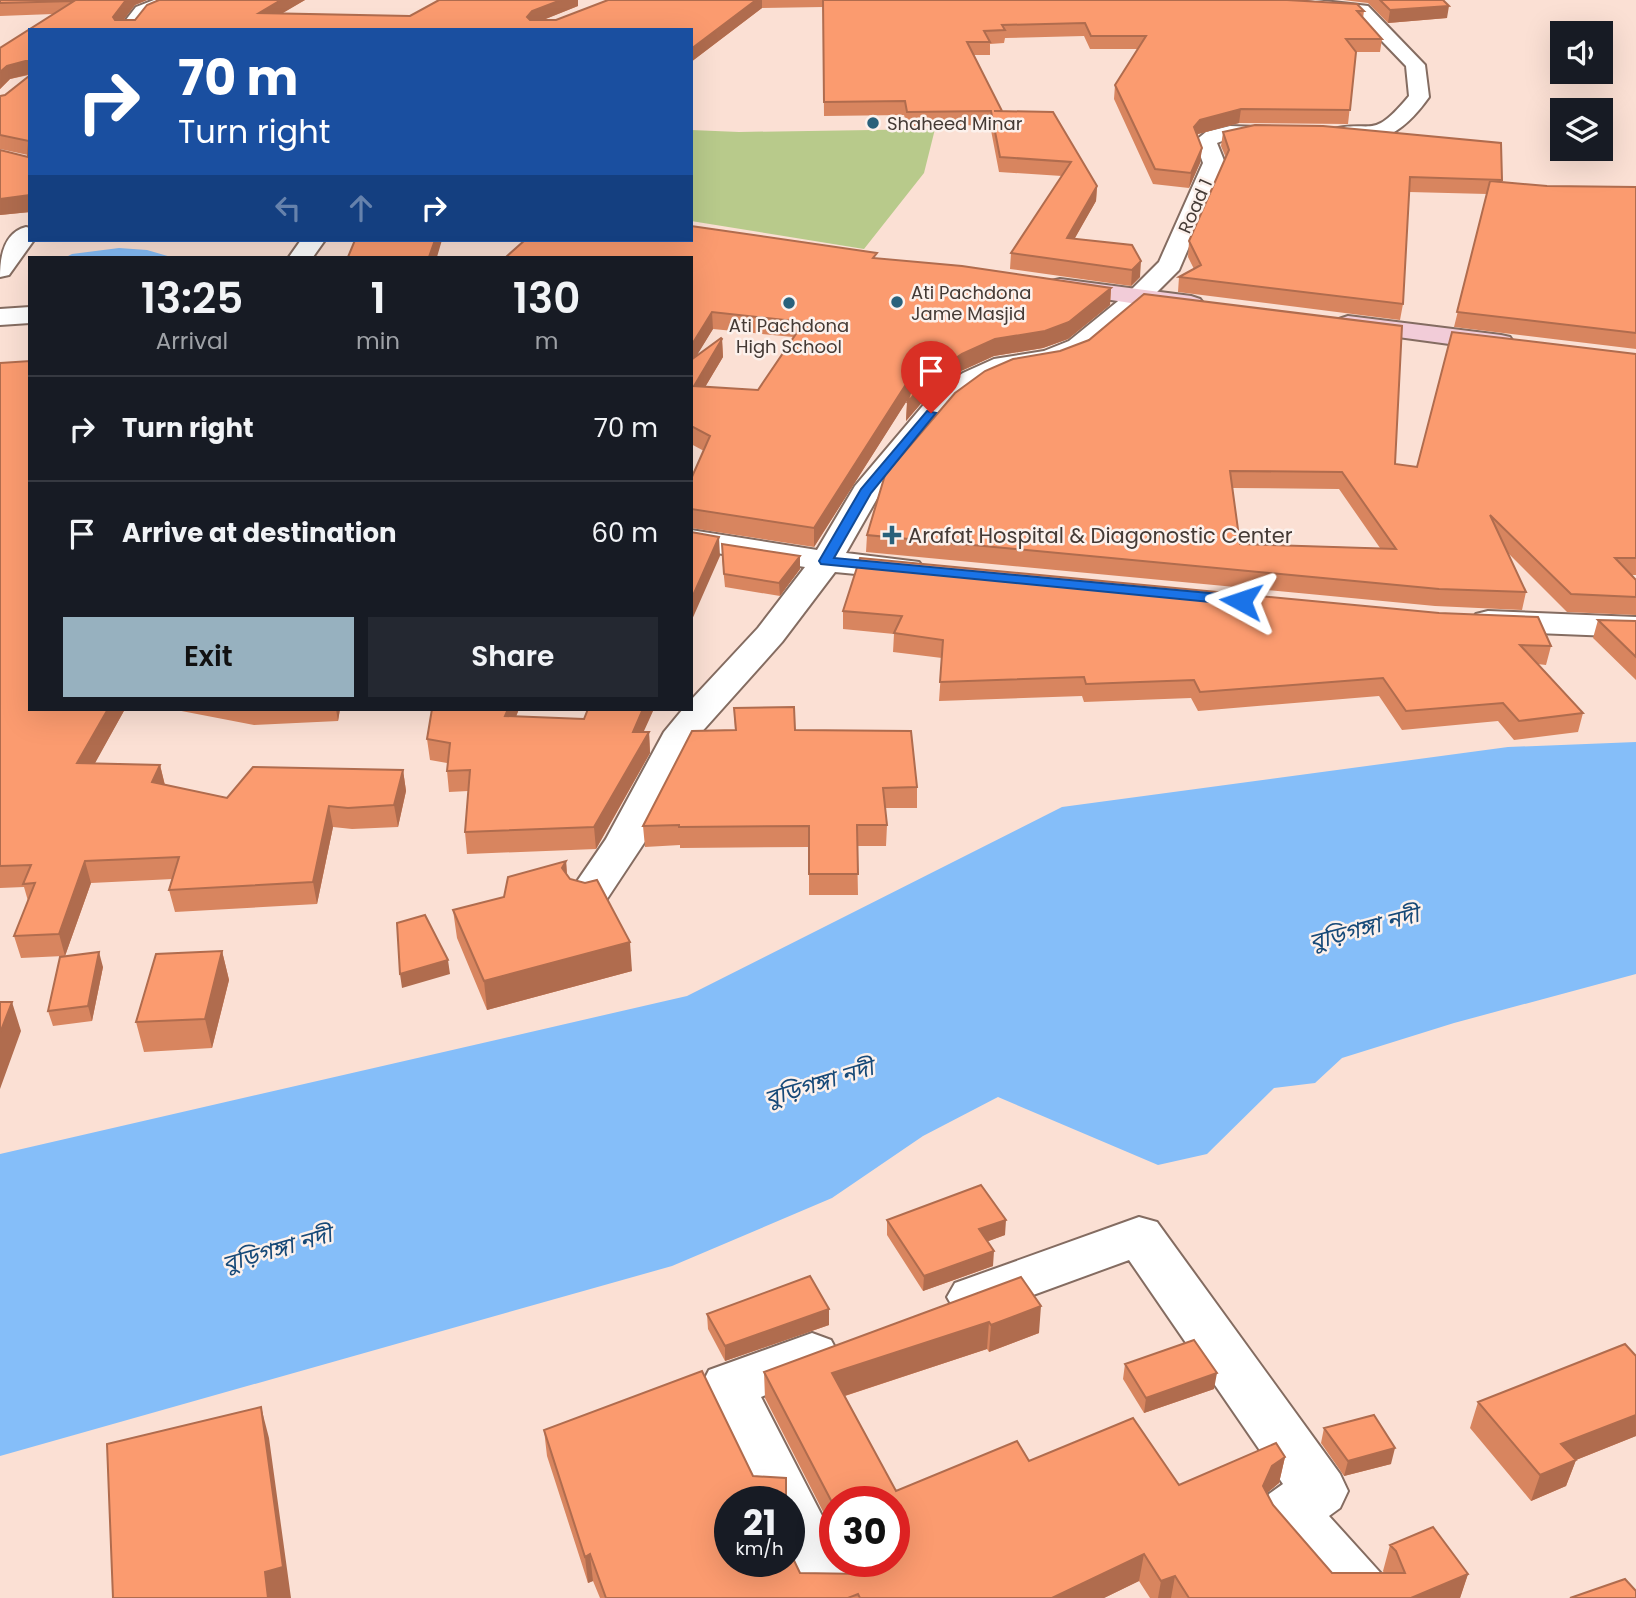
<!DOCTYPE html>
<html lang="en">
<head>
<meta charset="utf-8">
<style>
  body { margin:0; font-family:Poppins,"Noto Sans Bengali",sans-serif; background:#242831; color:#f1f3f6; height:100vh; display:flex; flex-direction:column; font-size:26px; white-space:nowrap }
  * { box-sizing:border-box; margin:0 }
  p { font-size:23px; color:#9ea1a6 }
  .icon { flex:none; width:38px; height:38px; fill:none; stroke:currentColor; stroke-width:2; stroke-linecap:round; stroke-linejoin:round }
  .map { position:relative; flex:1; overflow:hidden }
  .drawer { position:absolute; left:28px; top:256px; width:665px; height:455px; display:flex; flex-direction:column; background:#171b24; border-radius:0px; box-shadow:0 7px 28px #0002 }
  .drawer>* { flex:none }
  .hud { position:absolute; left:28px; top:28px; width:665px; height:214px; border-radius:0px; box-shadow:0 7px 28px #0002; background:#1a4fa0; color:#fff; overflow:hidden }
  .buttons { position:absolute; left:1550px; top:21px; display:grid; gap:14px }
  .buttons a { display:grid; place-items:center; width:63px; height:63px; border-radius:0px; background:#171b24; box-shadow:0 7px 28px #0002; font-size:35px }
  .speed { position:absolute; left:714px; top:1486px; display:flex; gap:14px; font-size:35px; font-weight:700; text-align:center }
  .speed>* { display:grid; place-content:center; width:91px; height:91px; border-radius:50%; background:#171b24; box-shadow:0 7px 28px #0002; line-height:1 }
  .speed small { font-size:18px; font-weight:400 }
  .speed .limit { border:10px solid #d22; background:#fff; color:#111 }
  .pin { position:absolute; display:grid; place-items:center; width:60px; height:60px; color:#fff; margin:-72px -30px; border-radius:50% 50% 50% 0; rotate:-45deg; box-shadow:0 0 7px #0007 }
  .pin .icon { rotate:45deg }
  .me { position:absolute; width:77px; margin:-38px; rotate:275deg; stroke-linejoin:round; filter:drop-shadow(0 0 5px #0008) }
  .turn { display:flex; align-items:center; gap:24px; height:147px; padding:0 35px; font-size:32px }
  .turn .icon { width:91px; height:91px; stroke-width:2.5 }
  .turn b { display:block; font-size:49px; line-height:60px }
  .lanes { display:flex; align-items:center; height:66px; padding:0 35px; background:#0003; justify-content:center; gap:35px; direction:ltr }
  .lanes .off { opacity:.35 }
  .eta { display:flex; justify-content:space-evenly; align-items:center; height:119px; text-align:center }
  .eta b { font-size:42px; font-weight:600; line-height:49px }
  .button { display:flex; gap:14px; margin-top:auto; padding:14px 35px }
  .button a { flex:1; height:80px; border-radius:0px; background:#97b1bf; color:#111; font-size:28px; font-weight:600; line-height:80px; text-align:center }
  .button a+a { background:#242831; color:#f1f3f6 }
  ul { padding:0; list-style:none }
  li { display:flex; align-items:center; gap:21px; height:105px; padding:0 35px; border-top:2px solid #363941 }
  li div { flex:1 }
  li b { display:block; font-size:26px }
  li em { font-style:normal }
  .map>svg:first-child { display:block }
  .green { fill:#b8ca8b }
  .water { fill:#85bef9 }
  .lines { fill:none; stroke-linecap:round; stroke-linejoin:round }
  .minor-casing { stroke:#846c61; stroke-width:4 }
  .secondary-casing { stroke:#846c61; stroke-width:4 }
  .minor { fill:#fff; fill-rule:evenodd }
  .secondary { fill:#f2ccd8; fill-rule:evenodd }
  .wall { fill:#d8855f; fill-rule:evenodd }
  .shaded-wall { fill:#b06c4e }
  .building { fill:#fb9b6f; stroke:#b06c4e; stroke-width:2; fill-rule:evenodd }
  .route { fill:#1a73e8; stroke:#114b97; stroke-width:2 }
  .poi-dot { fill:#29617b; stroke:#fcf1ec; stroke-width:2.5 }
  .labels { text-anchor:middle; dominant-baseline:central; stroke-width:5; stroke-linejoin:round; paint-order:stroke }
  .far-poi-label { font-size:18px; fill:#443a35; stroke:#fcf1ec; text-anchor:start }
  .far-street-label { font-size:18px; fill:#443a35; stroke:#fcf1ec }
  .poi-label { font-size:21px; fill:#443a35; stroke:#fcf1ec; text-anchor:start }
  .water-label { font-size:23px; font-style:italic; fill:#164978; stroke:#fcf1ec }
</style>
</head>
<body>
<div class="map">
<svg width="1636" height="1598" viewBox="0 0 1636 1598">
  <rect width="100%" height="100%" fill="#fbe0d4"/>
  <!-- green -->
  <path class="green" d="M935 129 924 173 864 249 691 221V130L739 132Z"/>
  <!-- water -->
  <path class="water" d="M119 248 147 250 171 257H66L72 254Z
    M1636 742V974L1454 1023 1342 1058 1315 1083 1274 1088 1207 1154 1158 1165 998 1097 923 1136 832 1198 672 1266 0 1456V1154L687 996 1062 807 1508 747Z"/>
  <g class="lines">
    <defs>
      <path id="minor" d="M154 0H178L175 4 148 15 137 30H118L136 7Z
        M1315 0 1368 6 1425 65 1429 97C1402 135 1375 150 1328 138L1325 134 1328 130C1374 118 1370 143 1409 96L1406 66 1357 15 1307 9 1304 5 1307 1Z
        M1230 126 1282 128 1285 132 1282 136C1261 142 1238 133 1217 143L1225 163 1179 270 1146 303 1087 353 1058 364 1011 372 983 385 952 407 879 495 846 553 919 562 924 569 919 576 908 579 835 572 782 642 698 736 646 840 603 905 588 909 573 905 567 896 606 839 664 732 683 709H691V700L758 628 805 567 691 549V530L817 550 855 486 932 395 963 373 994 359 1044 351 1069 341 1128 293 1159 262 1203 163 1195 141 1206 132Z
        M26 227 30 228V240H34L9 275 0 277C0 258 3 233 26 227Z
        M301 240H325L313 257H289Z
        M30 307V323L0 325V309Z
        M1488 611 1636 617V637L1488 631 1476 628 1471 621 1476 614Z
        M1139 1217 1157 1222 1340 1474 1348 1491 1340 1508 1329 1516 1386 1579 1395 1598H1327L1269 1530 1260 1512 1269 1494 1283 1484 1129 1260 973 1317 955 1311 947 1297 955 1283Z
        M812 1333 831 1340 839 1355 831 1370 761 1397 835 1541V1561H845L863 1598H803L785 1561H789V1502H756L701 1386 709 1370Z"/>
      <path id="secondary" d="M1060 279 1191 296 1200 299 1204 304 1200 309 1191 312 1051 291 1048 286 1051 281Z
        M1348 316 1501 335 1510 337 1514 343 1510 349 1501 351 1339 329 1335 324 1339 319Z"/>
    </defs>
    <!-- minor casing -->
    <use href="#minor" class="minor-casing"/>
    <!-- secondary casing -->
    <use href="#secondary" class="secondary-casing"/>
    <!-- minor -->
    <use href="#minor" class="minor"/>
    <!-- secondary -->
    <use href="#secondary" class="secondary"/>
  </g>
  <!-- wall -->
  <path class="wall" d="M0 0H147L135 5 123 20H135L159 0H305L282 13 410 16 578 6 543 20H556L608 0H1287L1364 11 1363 18 1382 39 1380 52H1356L1348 124 1239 123 1198 134 1197 136 1202 148 1200 163 1189 188 1153 184 1114 99 1115 85 1138 49H1090L1084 36 1005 38 1004 43 990 44V55H973L1002 111 1053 112 1097 186 1096 201 1074 239 1132 245 1140 277 1131 286 1010 269 1011 253 1062 176 999 172 990 125 907 126 904 115 824 116 823 7 762 8 691 62V30H30V212L0 215V150L28 157V155L0 149V96L5 95 29 76V75L10 79 0 89V48L53 14 0 16Z
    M1343 0H1443L1447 18 1388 23 1368 3Z
    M1223 132 1502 180 1501 182 1547 186 1636 187V349L1454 327 1487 194 1409 192 1403 304 1400 320 1178 292 1179 277 1194 269 1188 257 1189 241 1226 158 1221 146Z
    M691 257 877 258 1111 288 1110 305 1068 339 1043 348 994 356 961 371 930 393 906 421 907 403 909 397 814 547 691 528V479L704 451 691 444ZM713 329 793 337 758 390 705 387 723 357 722 339 696 356Z
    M1636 354V575H1632L1636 580V615L1567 612 1508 553 1526 592 1522 610 1435 606 866 552 867 535 885 475 1395 464 1417 467ZM1232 488 1339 489 1380 548 1240 544Z
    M0 363 30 709H125L94 764 160 765 165 785 227 798 403 770 406 791 398 827 352 829 333 827 317 904 175 912 169 890 173 879 91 883 65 956 103 967 92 1021 53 1026 48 1011 63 956 21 958 14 936 28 901 24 887 0 888Z
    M800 556V569L780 596 725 587 722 557Z
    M843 611 1551 646 1546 665 1537 664 1583 713 1578 732 1514 740 1498 721 1402 730 1379 696 1198 711 1191 698 1084 702 1082 696 939 701 942 658 893 652 894 634 843 629Z
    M1598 620 1636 621V680L1593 638Z
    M734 708 795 730 917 787V808H885L887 825 886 846H857L858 895H809V847L680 848V845L645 847 643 826 735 730Z
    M171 709H340L338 721 254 725Z
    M519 709 516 717 649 732 650 753 596 849 467 854 465 832 468 791 449 792 447 771V763L430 760 427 739Z
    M566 861 567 875 632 971 487 1010 457 938 453 910 504 897Z
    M222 951 229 980 212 1048 144 1052 136 1022Z
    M887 1220 1005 1235 988 1241 993 1266 923 1291 887 1235Z
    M1021 1277 1039 1333 989 1352 987 1349 845 1396 896 1491 1029 1461 1179 1485 1285 1457 1279 1483 1267 1493 1273 1505 1332 1573H1384L1383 1571 1390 1545 1468 1574 1460 1598H1150L1139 1581 1104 1598H600L593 1581 588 1583 547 1456 544 1430 730 1502 800 1573 854 1574 848 1561H894L835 1502V1535L765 1398 764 1372Z
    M829 1309V1325L725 1361 708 1329 707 1314Z
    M1636 1356V1436L1576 1460 1566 1486 1531 1501 1470 1428 1478 1402Z
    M1125 1364 1214 1389 1144 1413 1123 1379Z
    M1324 1428 1391 1464 1344 1476 1321 1443Z"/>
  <!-- shaded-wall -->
  <path class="shaded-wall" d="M126 0H147L135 5 116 30 113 17Z
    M281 0H305L261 26 259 13Z
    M561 0H578V6L533 24 527 17 532 11Z
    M756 0H762V8L691 62V49Z
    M1449 6 1447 18 1388 23 1390 10Z
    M29 60 30 74 10 79 0 89V72L7 66Z
    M1241 109 1239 123 1198 134 1193 142 1194 127 1200 120Z
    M1202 148 1200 163 1189 188 1191 173Z
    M1097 186 1096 201 1066 254 1067 238Z
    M30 195V212L0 215V199Z
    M435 240H442L437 257H429Z
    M1141 261 1140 277 1131 286 1132 270Z
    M1111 288 1110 305 1068 339 1043 348 994 356 961 371 930 393 906 421 907 403 931 375 962 354Z
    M712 312 713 329 691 365V346Z
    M722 339 723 357 695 404 694 386Z
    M910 378V396L814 547V528Z
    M719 537 720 556 691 622V600Z
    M800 556V569L780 596 779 583Z
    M108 709H125L83 785 77 763Z
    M336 709H340L338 721Z
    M508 709H519L507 737 505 716Z
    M643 709H654L634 753 633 732Z
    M649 732 650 753 596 849 594 827Z
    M160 765 165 786 152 782Z
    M403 770 406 791 398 827 394 805Z
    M329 806 333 827 317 904 313 882Z
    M85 861 91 883 65 956 59 934Z
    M566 861 568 889 562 868Z
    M630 942 632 971 487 1010 484 981Z
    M222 951 229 980 212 1048 205 1019Z
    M99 952 103 967 92 1021 88 1006Z
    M448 960 450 974 402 988 400 974Z
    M12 1002 21 1031 0 1089V1033Z
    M1006 1220 1005 1235 978 1245 979 1229Z
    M994 1251 993 1266 923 1291 924 1276Z
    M1041 1306 1039 1333 989 1352 991 1325Z
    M829 1309V1325L725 1361V1346Z
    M989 1322 987 1349 832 1400V1373Z
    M1217 1373 1214 1389 1144 1413 1146 1398Z
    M261 1407 269 1438 291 1598H268L265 1572Z
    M1636 1415V1436L1576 1460 1566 1486 1531 1501 1540 1475 1561 1444Z
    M1395 1448 1391 1464 1344 1476 1348 1461Z
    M1285 1457 1279 1483 1267 1493 1263 1486 1272 1466Z
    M590 1554 593 1581 588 1583 585 1557Z
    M1144 1554 1139 1581 1104 1598H1052Z
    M1468 1574 1460 1598H1411L1423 1592Z
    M1175 1576 1171 1598H1158L1161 1581Z"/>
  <!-- building -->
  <path class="building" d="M0 0H126L113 17 115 20H135L147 5 159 0H281L259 13 410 16 439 0H561L532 11 527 17 530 20H556L608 0H756L691 49V30H30V195L0 199V150L28 157 29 141 0 135V96L5 95 29 76V60L7 66 0 72V48L74 1 0 3Z
    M823 0H1287L1357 4 1364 11H1357L1382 39H1346L1356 52 1350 110 1241 109 1200 120 1194 127 1202 148 1191 173 1155 169 1115 85 1146 36H1091L1085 23 1002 25 1005 30 984 31 990 42H967L1002 111H994L1053 112 1097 186 1067 238 1132 245 1141 261 1132 270 1011 253 1071 162 1000 157 991 111 907 112 905 101 824 102Z
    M1380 0H1443L1449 6 1390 10Z
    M1255 125 1323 126 1501 143 1502 180 1410 177 1403 304 1179 277 1201 265 1189 241 1229 150 1223 132Z
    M1490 181 1547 186 1636 187V333L1457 312Z
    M691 226 877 253 873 258 962 266 1111 288 1069 322 1045 331 995 339 962 354 931 375 907 403 914 380 910 378 814 528 691 509V479L710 436 691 426V360L721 338 722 339 694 386 758 390 804 322 712 312 691 346V257H506L525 240H691Z
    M355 240H435L429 257H348Z
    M1144 294 1402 326 1395 464 1417 467 1452 332 1636 354V558H1615L1636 580V597L1571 594 1490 515 1526 592 1439 589 867 535 885 475 955 393 985 371 1013 359 1060 351 1089 340ZM1230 471 1342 472 1396 549 1240 544Z
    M30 361V709H108L77 763 160 765 152 782 227 798 253 767 403 770 394 805 348 808 329 806 313 882 169 890 179 857 85 861 59 934 14 936 35 883 23 884 31 865 0 866V363Z
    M691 532 719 537 691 600Z
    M722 544 800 556 779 583 724 574Z
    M860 558 1439 613 1538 617 1551 646 1520 645 1583 713 1519 721 1503 703 1406 711 1383 678 1200 692 1194 680 1086 684 1084 677 940 682 943 640 894 633 902 616 843 611Z
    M1598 620 1636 621V657Z
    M794 707 795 730 911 731 917 787 883 788 887 825H857L858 874H809V826L679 827V825L643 826 692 731 736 730 734 708Z
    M432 709H508L505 716 584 719 588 709H643L633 732H649L594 827 465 832 470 770 447 771 450 743 427 739Z
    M566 861 562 868 570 879 585 883 597 880 630 942 484 981 453 910 504 897 508 877Z
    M425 915 448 960 400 974 397 923Z
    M222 951 205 1019 136 1022 156 954Z
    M99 952 88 1006 48 1011 60 957Z
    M0 1002H12L0 1033Z
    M981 1185 1006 1220 979 1229 994 1251 924 1276 887 1220Z
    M810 1276 829 1309 725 1346 707 1314Z
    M1021 1277 1041 1306 991 1325 989 1322 832 1373 896 1491 1017 1441 1029 1461 1133 1418 1179 1485 1276 1443 1285 1457 1272 1466 1263 1486 1273 1505 1332 1573H1405L1396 1551 1390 1545 1433 1527 1468 1574 1411 1598H1189L1175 1576 1161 1581 1144 1554 1052 1598H860L858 1594 848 1598H606L590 1554 585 1557 544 1430 702 1371 753 1476 786 1478V1502H730V1561H789V1550L800 1573 864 1574 866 1570 861 1561H894V1502H835V1508L764 1372Z
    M1194 1340 1217 1373 1146 1398 1125 1364Z
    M1625 1344 1636 1356V1415L1561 1444 1576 1460 1540 1475 1478 1402Z
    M261 1407 283 1567 265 1572 268 1598H113L107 1444Z
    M1374 1415 1395 1448 1348 1461 1324 1428Z
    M1625 1579 1636 1591V1598H1570Z"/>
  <!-- route -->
  <path class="route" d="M927 411 936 413 871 493 834 558 1241 596 1248 601 1241 605 821 564 819 561 861 489Z"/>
  <!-- markers -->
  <g class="poi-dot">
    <circle cx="873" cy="123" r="7"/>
    <circle cx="897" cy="302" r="7"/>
    <circle cx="789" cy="303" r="7"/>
    <path d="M888.5 524.5h7v7h7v7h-7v7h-7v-7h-7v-7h7z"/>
  </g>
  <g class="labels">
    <!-- far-poi labels -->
    <g class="far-poi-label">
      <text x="887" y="123">Shaheed Minar</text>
      <text x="911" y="292">Ati Pachdona<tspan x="911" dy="21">Jame Masjid</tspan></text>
      <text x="789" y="325" text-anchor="middle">Ati Pachdona<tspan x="789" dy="21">High School</tspan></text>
    </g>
    <!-- far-street labels -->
    <g class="far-street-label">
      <text transform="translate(1195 206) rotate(-66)">Road 1</text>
    </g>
    <!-- poi labels -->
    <g class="poi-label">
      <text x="908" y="535">Arafat Hospital &amp; Diagonostic Center</text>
    </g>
    <!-- water labels -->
    <g class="water-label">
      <text transform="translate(1364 928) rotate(-15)">বুড়িগঙ্গা নদী</text>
      <text transform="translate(819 1083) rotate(-17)">বুড়িগঙ্গা নদী</text>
      <text transform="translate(277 1249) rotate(-16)">বুড়িগঙ্গা নদী</text>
    </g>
  </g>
</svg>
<div class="buttons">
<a><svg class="icon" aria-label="sound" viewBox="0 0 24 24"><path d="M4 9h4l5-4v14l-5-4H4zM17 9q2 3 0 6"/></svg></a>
<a><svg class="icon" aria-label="layers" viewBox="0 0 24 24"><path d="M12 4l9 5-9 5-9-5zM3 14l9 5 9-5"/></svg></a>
</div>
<div class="speed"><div>21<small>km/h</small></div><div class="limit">30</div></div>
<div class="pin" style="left:931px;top:413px;background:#d93025"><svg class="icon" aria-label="arrive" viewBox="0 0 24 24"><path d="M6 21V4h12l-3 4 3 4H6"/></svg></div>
<svg class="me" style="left:1241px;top:601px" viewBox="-20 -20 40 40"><path d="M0-17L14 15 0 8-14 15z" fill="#1a73e8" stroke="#fff" stroke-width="4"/></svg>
<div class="hud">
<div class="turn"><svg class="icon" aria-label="right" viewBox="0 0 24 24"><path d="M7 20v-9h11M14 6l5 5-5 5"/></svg><div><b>70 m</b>Turn right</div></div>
<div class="lanes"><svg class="icon off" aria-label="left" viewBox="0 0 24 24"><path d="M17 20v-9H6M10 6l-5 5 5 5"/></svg><svg class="icon off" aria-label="ahead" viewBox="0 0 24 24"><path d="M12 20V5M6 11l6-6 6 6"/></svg><svg class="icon" aria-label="right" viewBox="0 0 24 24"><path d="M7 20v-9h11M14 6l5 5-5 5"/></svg></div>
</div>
<section class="drawer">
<div class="eta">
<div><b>13:25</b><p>Arrival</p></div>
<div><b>1</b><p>min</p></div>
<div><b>130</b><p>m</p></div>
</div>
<ul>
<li><svg class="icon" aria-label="right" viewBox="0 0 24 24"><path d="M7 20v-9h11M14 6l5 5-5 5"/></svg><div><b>Turn right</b></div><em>70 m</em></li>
<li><svg class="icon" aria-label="arrive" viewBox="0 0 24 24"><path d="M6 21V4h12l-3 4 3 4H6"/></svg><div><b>Arrive at destination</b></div><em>60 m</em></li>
</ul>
<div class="button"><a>Exit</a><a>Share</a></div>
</section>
</div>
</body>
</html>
